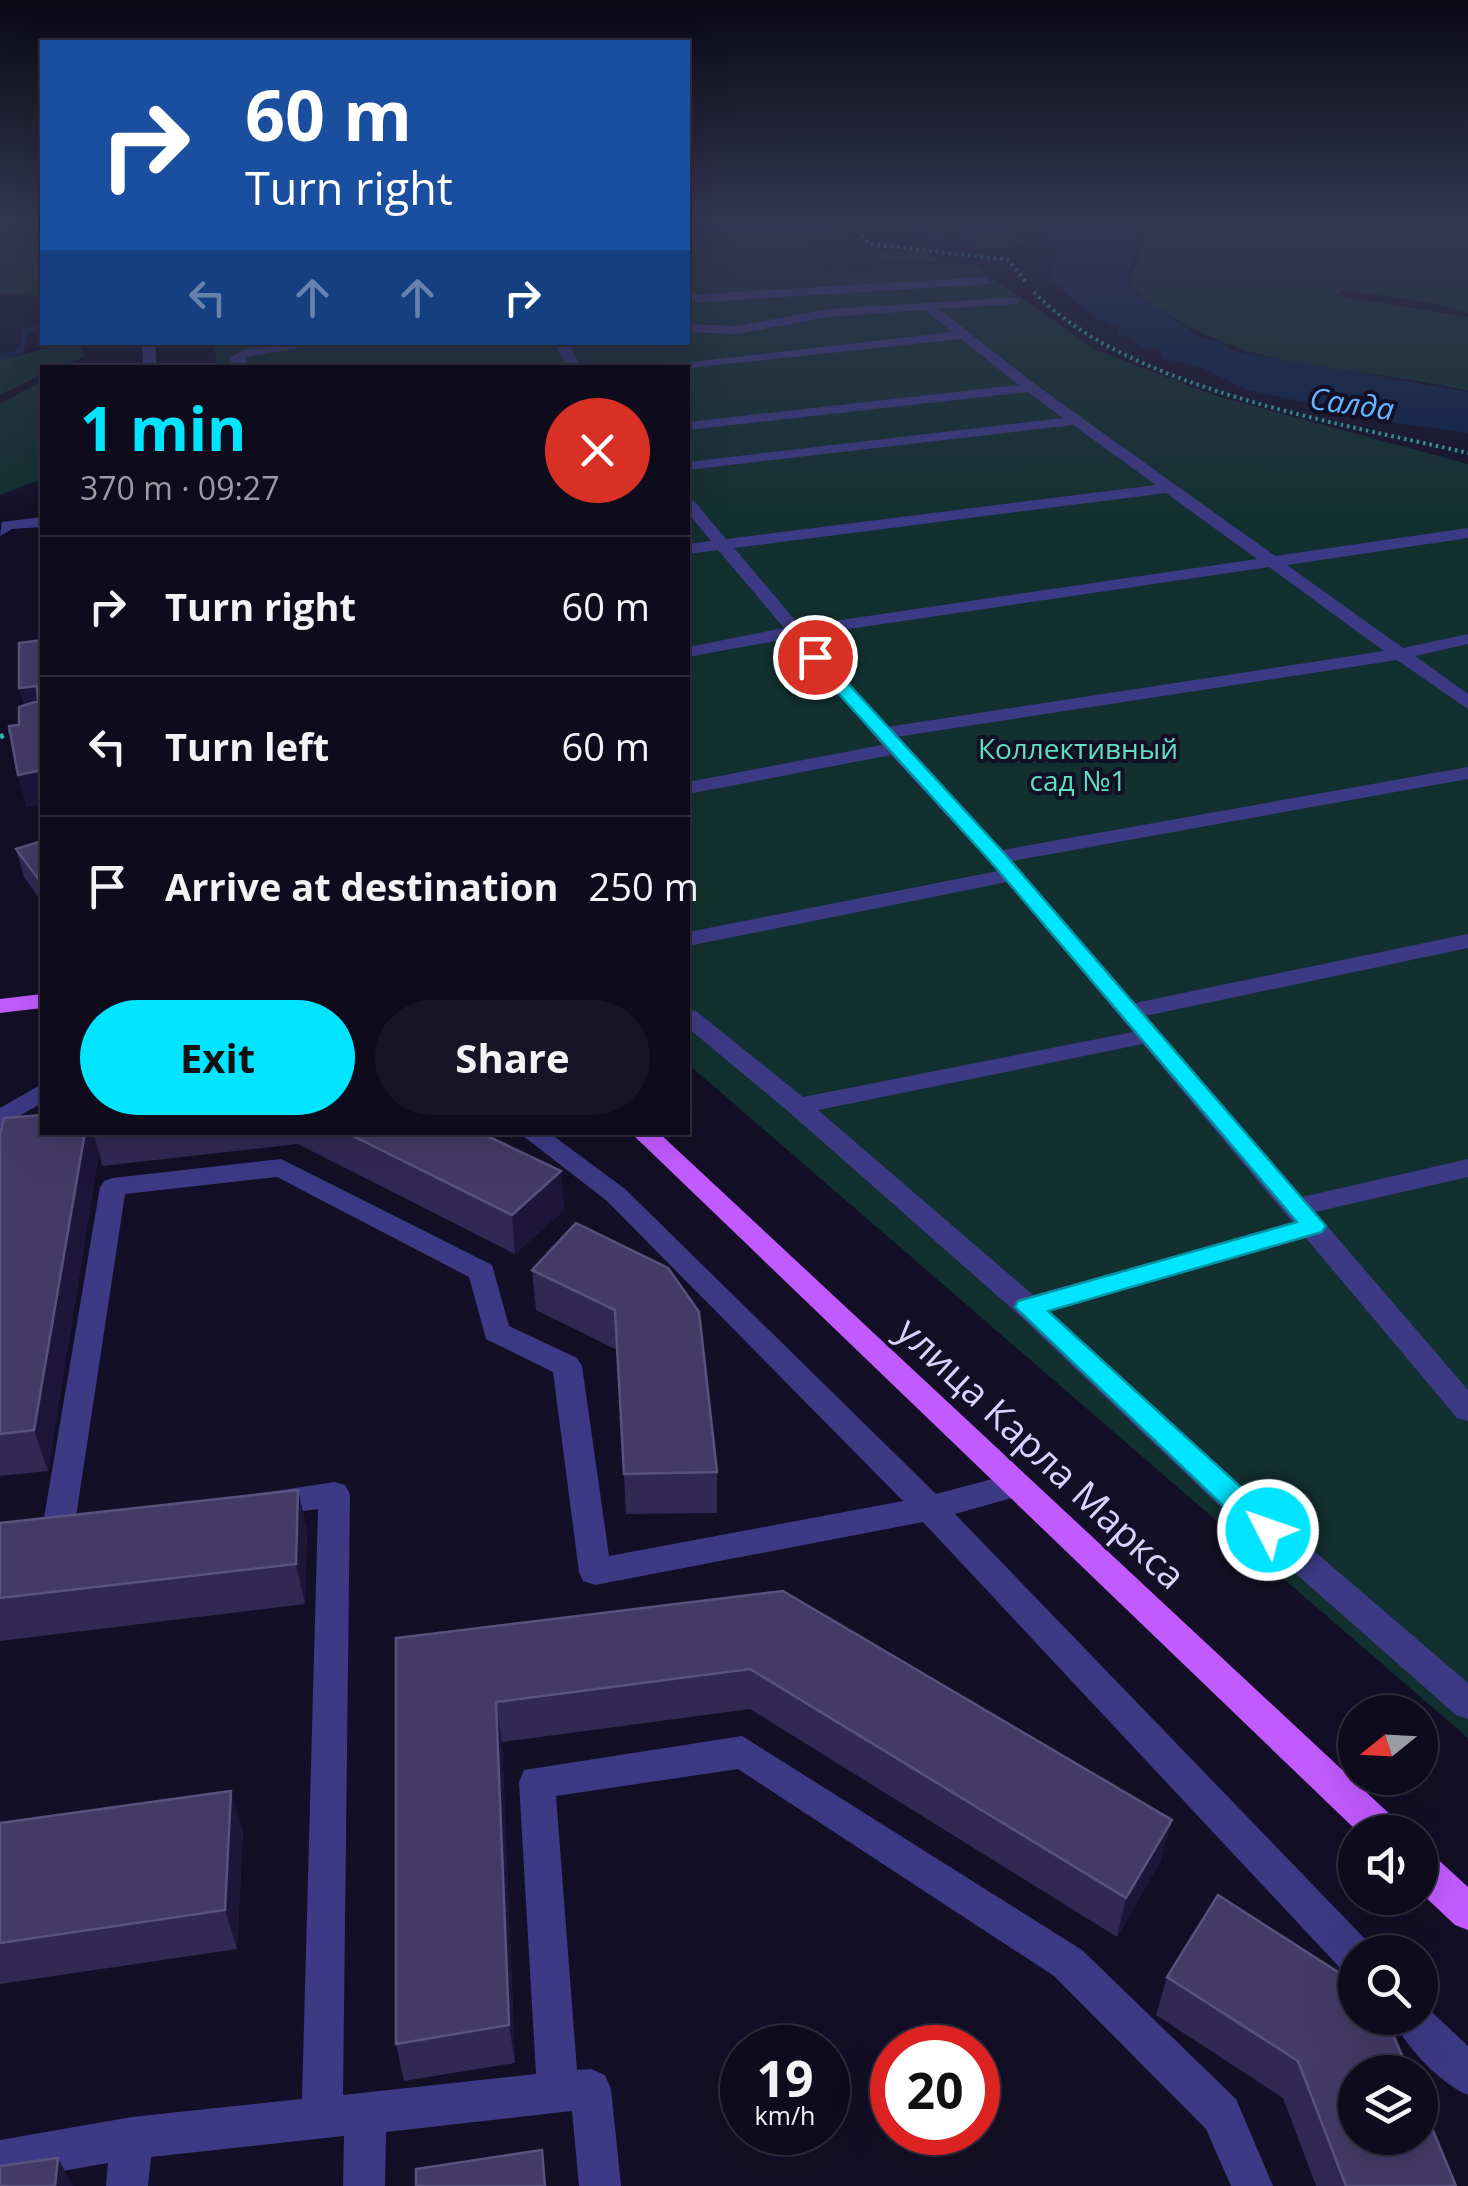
<!DOCTYPE html>
<html lang="en">
<head>
<meta charset="utf-8">
<style>
  body { margin:0; font-family:"Open Sans",sans-serif; background:#171425; color:#f1f3f6; height:100vh; display:flex; flex-direction:column; font-size:38px; white-space:nowrap }
  * { box-sizing:border-box; margin:0 }
  p { font-size:32px; color:#9b9ba3 }
  .icon { flex:none; width:55px; height:55px; fill:none; stroke:currentColor; stroke-width:2; stroke-linecap:round; stroke-linejoin:round }
  .map { position:relative; flex:1; overflow:hidden }
  .side { position:absolute; left:40px; top:365px; width:650px; height:770px; display:flex; flex-direction:column; background:#0e0b1c; border-radius:0px; box-shadow:0 10px 40px #0002,0 0 0 2px #2e2b3b }
  .side>* { flex:none }
  .top-card { position:absolute; left:40px; top:40px; width:650px; height:305px; border-radius:0px; box-shadow:0 10px 40px #0002,0 0 0 2px #2e2b3b; background:#1a4fa0; color:#fff; overflow:hidden }
  .needle { width:65px; rotate:252deg }
  .controls { position:absolute; left:1338px; top:1695px; display:grid; gap:20px }
  .controls a { display:grid; place-items:center; width:100px; height:100px; border-radius:50%; background:#0e0b1c; box-shadow:0 10px 40px #0002,0 0 0 2px #2e2b3b; font-size:50px }
  .speed { position:absolute; left:720px; top:2025px; display:flex; gap:20px; font-size:50px; font-weight:700; text-align:center }
  .speed>* { display:grid; place-content:center; width:130px; height:130px; border-radius:50%; background:#0e0b1c; box-shadow:0 10px 40px #0002,0 0 0 2px #2e2b3b; line-height:1 }
  .speed small { font-size:25px; font-weight:400 }
  .speed .limit { border:15px solid #d22; background:#fff; color:#111 }
  .pin { position:absolute; display:grid; place-items:center; width:85px; height:85px; color:#fff; margin:-42px; border:5px solid #fff; border-radius:50%; box-shadow:0 2px 10px #0007 }
  .me { position:absolute; width:110px; margin:-55px; rotate:311deg; stroke-linejoin:round; filter:drop-shadow(0 0 8px #0008) }
  .turn { display:flex; align-items:center; gap:35px; height:210px; padding:0 40px; font-size:45px }
  .turn .icon { width:130px; height:130px; stroke-width:2.5 }
  .turn b { display:block; font-size:70px; line-height:85px }
  .lanes { display:flex; align-items:center; height:95px; padding:0 40px; background:#0003; justify-content:center; gap:50px; direction:ltr }
  .lanes .off { opacity:.35 }
  .round { display:grid; place-items:center; flex:none; width:105px; height:105px; border-radius:52px; background:#171425 }
  .summary { display:flex; align-items:center; justify-content:space-between; height:170px; padding:0 40px }
  h1 { font-size:60px; font-weight:700; line-height:75px; color:#00e5ff }
  .primary-button { display:flex; gap:20px; margin-top:auto; padding:20px 40px }
  .primary-button a { flex:1; height:115px; border-radius:60px; background:#00e5ff; color:#111; font-size:40px; font-weight:700; line-height:115px; text-align:center }
  .primary-button a+a { background:#171425; color:#f1f3f6 }
  ul { padding:0; list-style:none }
  li { display:flex; align-items:center; gap:30px; height:140px; padding:0 40px; border-top:2px solid #2e2b3b }
  li div { flex:1 }
  li b { display:block; font-size:38px }
  li em { font-style:normal }
  .map>svg:first-child { display:block }
  .green { fill:#12302f }
  .water { fill:#0c2248 }
  .lines { fill:none; stroke-linecap:round; stroke-linejoin:round }
  .stream { stroke:#0c2248; stroke-width:5 }
  .path-far1 { stroke:#2fb8b0; stroke-width:4; stroke-dasharray:2.5 4; stroke-linecap:butt }
  .path { stroke:#2fb8b0; stroke-width:5; stroke-dasharray:4 6; stroke-linecap:butt }
  .minor { fill:#3d3a85; fill-rule:evenodd }
  .major { fill:#c25bff; fill-rule:evenodd }
  .wall { fill:#312854 }
  .shaded-wall { fill:#1d163a }
  .building { fill:#433a66; stroke:#5a527e; stroke-width:2.5 }
  .route { fill:#00e5ff; stroke:#0095a6; stroke-width:2.5 }
  .labels { text-anchor:middle; dominant-baseline:central; stroke-width:8; stroke-linejoin:round; paint-order:stroke }
  .far-park-label { font-size:28px; fill:#5fe0c0; stroke:#130f26 }
  .far-water-label { font-size:30px; font-style:italic; fill:#62b6ff; stroke:#130f26 }
  .near-street-label { font-size:38px; fill:#d9d4ff; stroke:#130f26 }
</style>
</head>
<body>
<div class="map">
<svg width="1468" height="2186" viewBox="0 0 1468 2186">
  <rect width="100%" height="100%" fill="#130f26"/>
  <!-- green -->
  <path class="green" d="M688 223H896L843 230 849 238 809 246 928 253 939 262 760 266 972 264 1096 350 1216 396 1468 464V1738L688 1064V368L218 367 213 343 688 342Z
    M965 223H1014L993 227V231L1011 233 1031 243 1007 248H950L951 241H962L963 234 955 230Z
    M1149 223H1468V313L1428 302 1342 290 1336 296 1468 317V391C1363 365 1269 377 1171 316 1155 306 1141 299 1130 283Z
    M0 225 42 242V296L0 294Z
    M69 343H78L85 357 58 367 42 368V374L0 395V360Z
    M42 381V479L0 495V404Z"/>
  <!-- water -->
  <path class="water" d="M1034 223H1144L1131 234 1134 260 1126 272 1135 293 1202 338 1221 342 1232 351 1468 392V433L1397 423 1247 390 1205 369 1163 358 1159 349 1140 347 1134 339 1119 335V328C1092 322 1073 297 1051 280L1055 278 1053 264 1058 254 1050 243 1052 228 998 229Z"/>
  <g class="lines">
    <!-- stream -->
    <path class="stream" d="M903 223C927 232 946 247 973 243L970 233 1012 228
      M688 231C748 226 801 237 860 223
      M0 358 22 350 24 332 42 325"/>
    <!-- path-far1 -->
    <path class="path-far1" d="M861 236 870 244 1008 260 1026 282
      M1034 292C1127 389 1340 423 1468 453"/>
    <!-- path -->
    <path class="path" d="M0 737 16 730"/>
    <!-- minor -->
    <path class="minor" d="M987 277 991 284 688 303V295Z
      M1021 297 1017 304 939 309 1036 385 1275 556 1468 528V538L1287 565 1403 648 1468 634V644L1415 656 1468 694V709L1397 660 896 737 1002 850 1468 767V779L1012 861 1135 1003 1468 934V948L1145 1016 1302 1197 1468 1159V1177L1315 1212 1468 1390V1421L1457 1418 1306 1238 1050 1311 1250 1496 1468 1683V1719L1456 1715 1228 1514 1018 1314 789 1112 688 1028V1009L696 1011 803 1097 1133 1032 1007 882 688 946V932L998 871 891 755 688 794V782L882 745 792 638 688 657V647L784 628 718 550 688 554V544L711 541 688 513V499L694 501 726 539 1156 485 1073 425 688 470V462L1063 418 1028 392 688 430V422L1019 385 961 339 688 368H642L952 332 925 310 829 317 736 334 688 332V324L736 326 829 309ZM1166 493 1257 559 800 626 734 548ZM1269 567 1384 651 887 727 808 635ZM1143 1044 1293 1223 1033 1295 818 1110Z
      M142 342H155L157 368H143Z
      M297 342H334L247 357V368H233L230 358 243 350Z
      M561 342H574L571 348 581 368H568L557 348Z
      M42 517V527L12 529 0 536 2 522Z
      M42 1084V1103L0 1127V1108Z
      M518 1132H548L625 1189 936 1494 1015 1473 1026 1476 1031 1485 1026 1494 955 1514 1369 1943 1373 1952H1355V1975L1341 1969 923 1522 595 1585 583 1581 579 1572 553 1372 486 1339 469 1277 277 1177 125 1194 74 1530 69 1539 58 1543 47 1539 42 1530 100 1187 104 1181 113 1178 281 1159 492 1265 509 1326 577 1358 582 1366 609 1556 903 1501 607 1201Z
      M334 1482 345 1485 350 1494 343 2095 536 2074 519 1782 524 1770 742 1736 1082 1950 1236 2099 1273 2186H1231L1206 2129 1054 1976 738 1769 556 1796 577 2070 591 2069 605 2075 611 2089 621 2186H579L572 2111 386 2132 385 2186H343L344 2136 151 2157 148 2186H106L108 2163 0 2182V2140L132 2117 302 2099 318 1509 268 1516 257 1512 252 1503 257 1494Z
      M1420 2001 1468 2046V2095C1441 2084 1403 2045 1393 2018H1420Z"/>
    <!-- major -->
    <path class="major" d="M42 994V1008L0 1013V999Z
      M630 1132H658L1396 1820 1401 1832H1358Z
      M1420 1849 1433 1855 1468 1887V1930L1455 1925 1420 1892Z"/>
  </g>
  <!-- wall -->
  <path class="wall" d="M42 841V902L24 877 16 849Z
    M42 1132H479L561 1171 564 1210 515 1254 298 1144 102 1166 99 1152 48 1471 0 1476V1135Z
    M668 1268 717 1472V1513L626 1514 617 1350 536 1310 532 1270Z
    M298 1490 307 1530 305 1604 0 1641V1523Z
    M783 1591 1161 1860 1117 1937 750 1709 502 1742 515 2063 404 2081 396 2044V1638Z
    M0 1823 243 1830 237 1949 0 1984Z
    M1218 1895 1456 2186H1316L1283 2098 1156 2015 1167 1977Z"/>
  <!-- shaded-wall -->
  <path class="shaded-wall" d="M37 686 42 710 27 719 19 688Z
    M42 770V804L26 807 18 775Z
    M85 1132H93L99 1152 48 1471 34 1430Z
    M561 1171 564 1210 515 1254 512 1215Z
    M298 1490 307 1530 305 1604 296 1564Z
    M496 1702 502 1742 515 2063 509 2025Z
    M231 1791 243 1830 237 1949 225 1910Z
    M1172 1820 1161 1860 1117 1937 1126 1898Z
    M58 2158 73 2186H55Z"/>
  <!-- building -->
  <path class="building" d="M42 640V770L18 775 9 726 19 725V707L38 701 37 686 19 688V643Z
    M42 841V884L16 849Z
    M42 1115V1132H85L34 1430 0 1434V1135L4 1118Z
    M345 1132H479L561 1171 512 1215Z
    M576 1223 668 1268 699 1312 717 1472 624 1474 615 1310 532 1270Z
    M298 1490 296 1564 0 1598V1523Z
    M783 1591 1172 1820 1126 1898 750 1669 496 1702 509 2025 396 2044V1638Z
    M231 1791 225 1910 0 1943V1823Z
    M1218 1895 1355 1983V2018H1386L1409 2072H1355V2138H1420V2099L1456 2186H1346L1298 2061 1167 1977Z
    M542 2150 545 2186H416V2169Z
    M58 2158 55 2186H0V2166Z"/>
  <!-- sky -->
  <linearGradient id="sky" x2="0" y2="1"><stop stop-color="#0a0815"/><stop offset="0.42" stop-color="#333752"/><stop offset="1" stop-color="#333752" stop-opacity="0"/></linearGradient>
  <rect width="1468" height="529" fill="url(#sky)"/>
  <!-- route -->
  <path class="route" d="M809 654H821L1004 853 1326 1226 1322 1232 1048 1311 1278 1521 1282 1530 1278 1538 1268 1541 1257 1538 1015 1307 1018 1301 1297 1222 990 861 809 661Z"/>
  <g class="labels">
    <!-- far-park labels -->
    <g class="far-park-label">
      <text x="1078" y="748">Коллективный<tspan x="1078" dy="32">сад №1</tspan></text>
    </g>
    <!-- far-water labels -->
    <g class="far-water-label">
      <text transform="translate(1352 403) rotate(8)">Салда</text>
    </g>
    <!-- near-street labels -->
    <g class="near-street-label">
      <text transform="translate(1042 1452) rotate(43)">улица Карла Маркса</text>
    </g>
  </g>
</svg>
<div class="controls">
<a><svg class="needle" viewBox="-14 -14 28 28"><path d="M0-13l5 13h-10z" fill="#e53935"/><path d="M0 13l5-13h-10z" fill="#9b9ba3"/></svg></a>
<a><svg class="icon" aria-label="sound" viewBox="0 0 24 24"><path d="M4 9h4l5-4v14l-5-4H4zM17 9q2 3 0 6"/></svg></a>
<a><svg class="icon" aria-label="search" viewBox="0 0 24 24"><circle cx="10" cy="10" r="6"/><path d="M15 15l6 6"/></svg></a>
<a><svg class="icon" aria-label="layers" viewBox="0 0 24 24"><path d="M12 4l9 5-9 5-9-5zM3 14l9 5 9-5"/></svg></a>
</div>
<div class="speed"><div>19<small>km/h</small></div><div class="limit">20</div></div>
<div class="pin" style="left:815px;top:657px;background:#d93025"><svg class="icon" aria-label="arrive" viewBox="0 0 24 24"><path d="M6 21V4h12l-3 4 3 4H6"/></svg></div>
<svg class="me" style="left:1268px;top:1530px" viewBox="-20 -20 40 40"><circle r="17" fill="#00e5ff" stroke="#fff" stroke-width="3"/><path d="M0-11L8 9 0 5-8 9z" fill="#fff"/></svg>
<div class="top-card">
<div class="turn"><svg class="icon" aria-label="right" viewBox="0 0 24 24"><path d="M7 20v-9h11M14 6l5 5-5 5"/></svg><div><b>60 m</b>Turn right</div></div>
<div class="lanes"><svg class="icon off" aria-label="left" viewBox="0 0 24 24"><path d="M17 20v-9H6M10 6l-5 5 5 5"/></svg><svg class="icon off" aria-label="ahead" viewBox="0 0 24 24"><path d="M12 20V5M6 11l6-6 6 6"/></svg><svg class="icon off" aria-label="ahead" viewBox="0 0 24 24"><path d="M12 20V5M6 11l6-6 6 6"/></svg><svg class="icon" aria-label="right" viewBox="0 0 24 24"><path d="M7 20v-9h11M14 6l5 5-5 5"/></svg></div>
</div>
<section class="side">
<div class="summary"><div><h1>1 min</h1><p>370 m · 09:27</p></div><a class="round" style="background:#d93025;color:#fff"><svg class="icon" aria-label="close" viewBox="0 0 24 24"><path d="M6 6l12 12M18 6L6 18"/></svg></a></div>
<ul>
<li><svg class="icon" aria-label="right" viewBox="0 0 24 24"><path d="M7 20v-9h11M14 6l5 5-5 5"/></svg><div><b>Turn right</b></div><em>60 m</em></li>
<li><svg class="icon" aria-label="left" viewBox="0 0 24 24"><path d="M17 20v-9H6M10 6l-5 5 5 5"/></svg><div><b>Turn left</b></div><em>60 m</em></li>
<li><svg class="icon" aria-label="arrive" viewBox="0 0 24 24"><path d="M6 21V4h12l-3 4 3 4H6"/></svg><div><b>Arrive at destination</b></div><em>250 m</em></li>
</ul>
<div class="primary-button"><a>Exit</a><a>Share</a></div>
</section>
</div>
</body>
</html>
